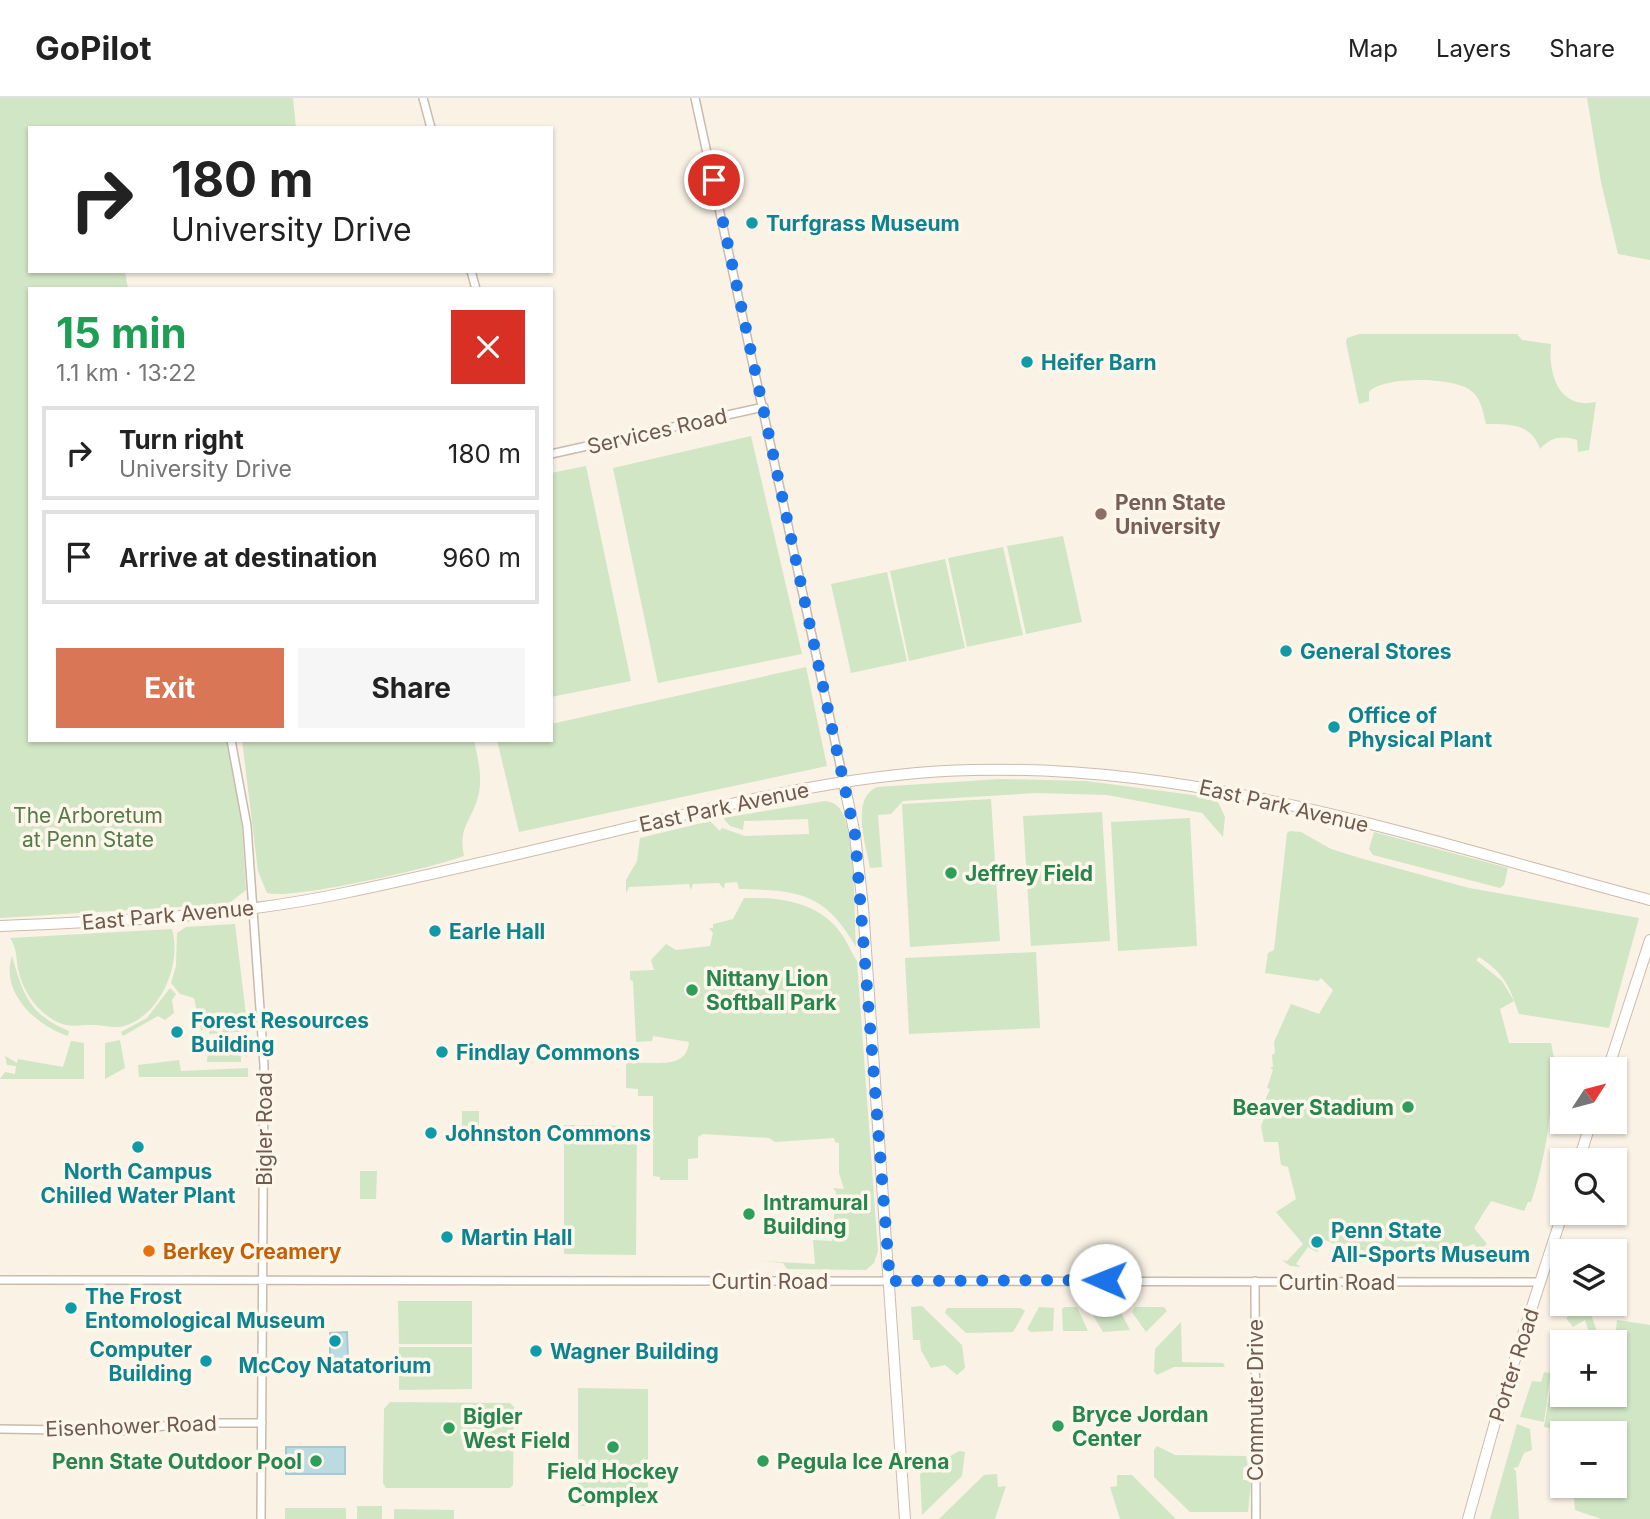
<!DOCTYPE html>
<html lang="en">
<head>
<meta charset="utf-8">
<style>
  body { margin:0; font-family:Inter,sans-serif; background:#f6f6f6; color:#222; height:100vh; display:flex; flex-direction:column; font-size:26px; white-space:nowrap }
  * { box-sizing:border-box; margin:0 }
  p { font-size:23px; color:#767676 }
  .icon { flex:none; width:38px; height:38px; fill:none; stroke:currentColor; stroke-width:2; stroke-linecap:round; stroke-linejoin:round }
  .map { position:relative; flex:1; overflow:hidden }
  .drawer { position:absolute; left:28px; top:189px; width:525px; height:455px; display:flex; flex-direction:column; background:#fff; border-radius:0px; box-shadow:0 2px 5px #0004 }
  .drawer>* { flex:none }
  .top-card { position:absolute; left:28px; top:28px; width:525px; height:147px; border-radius:0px; box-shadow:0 2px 5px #0004; background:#fff; color:#222; overflow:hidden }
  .needle { width:46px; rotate:54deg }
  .fabs { position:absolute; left:1550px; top:959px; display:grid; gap:14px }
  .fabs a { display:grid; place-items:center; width:77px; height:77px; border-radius:0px; background:#fff; box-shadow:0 2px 5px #0004; font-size:35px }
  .pin { position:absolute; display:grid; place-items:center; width:60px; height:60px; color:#fff; margin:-30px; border:4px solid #fff; border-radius:50%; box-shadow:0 2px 7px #0007 }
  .me { position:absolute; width:77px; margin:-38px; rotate:271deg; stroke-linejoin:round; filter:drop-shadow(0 0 5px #0008) }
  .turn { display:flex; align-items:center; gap:24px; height:147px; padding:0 28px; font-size:32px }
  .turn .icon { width:91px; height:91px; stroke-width:2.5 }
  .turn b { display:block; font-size:49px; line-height:60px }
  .round { display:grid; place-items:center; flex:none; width:74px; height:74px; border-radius:0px; background:#f6f6f6 }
  .head { display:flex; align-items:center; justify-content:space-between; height:119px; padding:0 28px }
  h1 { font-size:42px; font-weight:700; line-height:52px; color:#1e9e55 }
  .action { display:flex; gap:14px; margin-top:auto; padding:14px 28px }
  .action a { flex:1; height:80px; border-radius:0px; background:#d87656; color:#fff; font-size:28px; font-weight:700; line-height:80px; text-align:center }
  .action a+a { background:#f6f6f6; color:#222 }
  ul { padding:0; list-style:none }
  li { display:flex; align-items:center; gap:21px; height:94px; margin:0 14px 10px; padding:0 14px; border:4px solid #e0e0e0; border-radius:0px }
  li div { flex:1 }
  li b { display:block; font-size:26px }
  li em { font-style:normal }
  header { display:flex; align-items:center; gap:42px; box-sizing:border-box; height:98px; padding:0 35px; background:#fff; border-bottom:2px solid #e0e0e0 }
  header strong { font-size:33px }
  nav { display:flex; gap:38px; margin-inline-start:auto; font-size:24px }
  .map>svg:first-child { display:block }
  .green { fill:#d1e6c5 }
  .water { fill:#bbdbe1; stroke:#a3cad2; stroke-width:2 }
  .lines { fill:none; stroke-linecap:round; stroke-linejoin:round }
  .street-casing { stroke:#cabaac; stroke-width:10 }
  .secondary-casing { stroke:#cdbbab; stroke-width:12 }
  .street { stroke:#fff; stroke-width:7 }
  .secondary { stroke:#fff; stroke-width:10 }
  .route { stroke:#1a73e8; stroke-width:12; stroke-dasharray:0 21.6 }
  .culture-dot { fill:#0f9aa8; stroke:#fdf6eb; stroke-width:2.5 }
  .education-dot { fill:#8d6e63; stroke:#fdf6eb; stroke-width:2.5 }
  .leisure-dot { fill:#2e9e5b; stroke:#fdf6eb; stroke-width:2.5 }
  .food-dot { fill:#e8710a; stroke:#fdf6eb; stroke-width:2.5 }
  .labels { text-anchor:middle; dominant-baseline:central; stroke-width:7; stroke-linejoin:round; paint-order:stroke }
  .culture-label { font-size:21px; font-weight:bold; fill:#0d838f; stroke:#fdf6eb; text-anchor:start }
  .street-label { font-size:21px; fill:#705a4d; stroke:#fdf6eb }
  .education-label { font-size:21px; font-weight:bold; fill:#785e54; stroke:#fdf6eb; text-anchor:start }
  .park-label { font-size:21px; fill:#567a49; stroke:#fdf6eb }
  .leisure-label { font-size:21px; font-weight:bold; fill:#27864d; stroke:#fdf6eb; text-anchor:start }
  .food-label { font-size:21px; font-weight:bold; fill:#c56008; stroke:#fdf6eb; text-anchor:start }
</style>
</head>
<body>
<header>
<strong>GoPilot</strong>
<nav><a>Map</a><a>Layers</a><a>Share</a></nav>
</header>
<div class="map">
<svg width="1650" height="1421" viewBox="0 0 1650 1421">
  <rect width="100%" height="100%" fill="#faf2e5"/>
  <!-- green -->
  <path class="green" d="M0 0H293L296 30H30V173H125L128 191H30V642H226L241 715 246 792 228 806 0 820Z
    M1587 0H1650V162L1618 156 1601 84Z
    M1359 236H1517L1522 242 1551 246C1548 277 1559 312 1596 304L1589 352 1578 354 1577 342C1563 337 1550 339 1540 351 1531 325 1510 326 1486 326 1483 314 1481 299 1470 292 1452 279 1383 278 1369 294V303L1359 306 1346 244 1347 240Z
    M751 338 802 556 658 585 613 370Z
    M586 368 631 583 551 599V375Z
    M1063 438 1082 524 1026 536 1007 448Z
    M1003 449 1023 537 967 549 948 460Z
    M945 461 965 550 909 563 890 473Z
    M887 474 907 563 851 575 831 486Z
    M806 569 827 668 519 734 497 642H551V626Z
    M242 642H474C478 661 483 680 478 699 471 724 458 729 464 758 435 769 294 802 267 795L258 773Z
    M1000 681 1086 683 1216 700 1225 719 1223 739 1202 715 1107 697 1037 695 903 703 891 716 878 717 882 769 870 770C866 746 850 701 877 689Z
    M991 701 1000 843 910 849 902 706Z
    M825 703C833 704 838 707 842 714 856 744 854 815 856 849 825 794 797 792 739 791L737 784 725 785 724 791 719 785 693 786 691 792 689 786 629 789 626 795V782L637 763 640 740 710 723 720 733 722 730 745 738 809 736 808 721 744 723 743 732 730 728 723 720Z
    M1102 714 1110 843 1031 848 1023 718Z
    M1190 720 1197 848 1118 853 1111 724Z
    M1290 733 1301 734 1331 751 1360 760 1469 790 1639 820 1609 930 1519 916C1510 891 1506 876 1479 859L1476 862 1502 883 1514 903 1500 911 1509 945H1551L1555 965 1552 966C1554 1009 1544 1067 1531 1104H1528L1524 1113 1491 1103 1474 1130 1487 1146 1479 1152 1474 1146 1434 1160 1417 1161 1341 1149 1325 1142 1317 1154 1308 1149 1296 1166 1301 1169 1290 1168 1282 1162 1287 1163 1303 1146 1276 1114 1296 1101 1288 1069 1281 1067 1278 1044H1264L1261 1028 1265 1018 1263 1014H1266L1268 1004 1265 1003 1270 991 1267 990 1273 972 1270 970 1273 969 1272 957 1275 955 1274 944 1291 906 1319 916 1333 892 1321 880 1318 883 1265 875 1268 855 1274 852 1287 735Z
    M1374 734 1508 770 1504 787 1500 790 1373 757 1369 751Z
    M744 800C779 799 818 804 840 834 847 843 851 854 857 863L878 1153 874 1165 866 1172 787 1171 783 1165 762 1163 815 1166 813 1142 832 1143 836 1094 833 1090 844 1091 839 1075V1045L835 1044 834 1040 775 1044 769 1040 703 1036 698 1039V1060L688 1061V1082H660V1079L653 1078V998H638V991L626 990V961L636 960 640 965C659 964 687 970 689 944L653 938 652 943 636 944 633 883 630 882V873L654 872 651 862 666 846 676 852 710 848 713 835 709 830H713V826L733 821Z
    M235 826 248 933 209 936V932H201L194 900 180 896 171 885 176 868 177 835 186 829Z
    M172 831C182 866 161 917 124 928 115 931 104 927 93 927 74 927 66 931 49 919 33 908 22 890 18 871 16 859 17 850 10 840Z
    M1036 854 1040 930 909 936 905 860Z
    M12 858C23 895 28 916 69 933L68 938C37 928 0 895 12 858Z
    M170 890 176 896 172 902 174 915 165 922 158 918 123 938 121 934 147 920Z
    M209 939 241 958V964H207Z
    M247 939V959L218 940V939Z
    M120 942 125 970 105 981V945Z
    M71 943 84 945V981H0L5 974 15 976 16 968 7 967 5 958 17 965 18 961 63 969Z
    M179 962 181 973 248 970V979H139L138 967Z
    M462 1013H479V1041H462Z
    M564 1027 637 1028 636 1157 564 1156Z
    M360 1073H377L376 1101H360Z
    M398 1203H472V1246H399Z
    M1579 1206H1587L1601 1244 1615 1241 1617 1222 1650 1227V1421H1601L1575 1412 1573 1388H1615V1335H1563V1351H1556L1555 1331 1544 1329 1552 1280 1560 1285 1563 1276V1297H1615V1244H1592L1585 1222 1573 1229 1566 1220 1581 1210Z
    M922 1208 962 1247 965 1270 957 1277 945 1267 931 1270 921 1252 920 1242H913L911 1209Z
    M1039 1209 1054 1210 1053 1233 1031 1234 1027 1231Z
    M1064 1209H1077L1088 1233H1063L1062 1211Z
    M1093 1209H1118L1130 1232 1103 1234 1091 1214Z
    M1135 1209H1164L1167 1213 1146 1234 1132 1214Z
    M947 1210H1021L1025 1213 1013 1234 966 1235 945 1215Z
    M1181 1224 1182 1264 1223 1265 1225 1269H1174L1157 1277 1154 1273 1155 1251Z
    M399 1249H472V1291L399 1292Z
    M1544 1274 1550 1275V1280L1544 1324 1520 1319 1532 1283 1541 1284Z
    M578 1290 648 1291V1408H578Z
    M390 1304 510 1305 514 1309 513 1387 510 1390H386L383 1385 384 1311Z
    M1517 1326 1530 1331 1532 1352 1524 1355 1518 1369 1513 1370 1516 1373 1519 1421H1490Z
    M1157 1348 1175 1357 1246 1358 1248 1368 1243 1370V1382H1251L1248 1414H1190L1154 1379V1352Z
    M959 1353 965 1354 962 1378 922 1417 920 1376Z
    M997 1376 998 1389 1006 1388 995 1421H939L984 1377Z
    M1117 1377H1132L1176 1421H1120L1110 1389 1117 1388Z
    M357 1408H382V1421H357Z
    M285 1410H346V1421H285Z
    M394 1411 454 1412V1421H394Z"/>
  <!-- water -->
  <path class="water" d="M347 1234 348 1265H330V1235Z
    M286 1349H345V1376H286Z"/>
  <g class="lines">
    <defs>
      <path id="street" d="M423 0 431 30
        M695 0 844 685
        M471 173 476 191
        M551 356 764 309
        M231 642 247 728 264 967 261 1421
        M0 1182 1541 1184
        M1255 1183 1256 1421
        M0 1331 121 1333 190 1325H262"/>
      <path id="secondary" d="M844 685 855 737 863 809 905 1421
        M0 828C115 823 231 819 344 795 446 774 547 749 649 725 755 700 863 674 973 672 1206 666 1427 743 1650 802
        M1608 971 1650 842
        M1579 1062 1591 1024
        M1468 1421 1499 1310 1563 1114"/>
    </defs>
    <!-- street casing -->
    <use href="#street" class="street-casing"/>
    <!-- secondary casing -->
    <use href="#secondary" class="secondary-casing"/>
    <!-- street -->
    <use href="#street" class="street"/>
    <!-- secondary -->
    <use href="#secondary" class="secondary"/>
  </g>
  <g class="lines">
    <!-- route -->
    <path class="route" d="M714 82 855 737 890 1183 1105 1182"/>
  </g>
  <!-- markers -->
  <g class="culture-dot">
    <circle cx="752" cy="125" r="7"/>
    <circle cx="1027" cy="264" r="7"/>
    <circle cx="1286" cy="553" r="7"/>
    <circle cx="1334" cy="629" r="7"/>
    <circle cx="435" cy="833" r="7"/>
    <circle cx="177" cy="934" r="7"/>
    <circle cx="442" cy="954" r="7"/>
    <circle cx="431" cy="1035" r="7"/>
    <circle cx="138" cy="1049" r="7"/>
    <circle cx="447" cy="1139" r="7"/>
    <circle cx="1317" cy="1144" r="7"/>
    <circle cx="71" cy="1210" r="7"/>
    <circle cx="335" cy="1243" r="7"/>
    <circle cx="536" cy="1253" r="7"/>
    <circle cx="206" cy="1263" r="7"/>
  </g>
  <circle class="education-dot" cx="1101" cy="416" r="7"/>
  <g class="leisure-dot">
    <circle cx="951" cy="775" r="7"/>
    <circle cx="692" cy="892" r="7"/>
    <circle cx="1408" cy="1009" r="7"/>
    <circle cx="749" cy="1116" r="7"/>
    <circle cx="1058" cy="1328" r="7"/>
    <circle cx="449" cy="1330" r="7"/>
    <circle cx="613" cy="1349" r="7"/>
    <circle cx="316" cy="1363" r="7"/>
    <circle cx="763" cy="1363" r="7"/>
  </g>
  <circle class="food-dot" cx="149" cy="1153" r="7"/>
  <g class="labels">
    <!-- culture labels -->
    <g class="culture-label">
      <text x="766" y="125">Turfgrass Museum</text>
      <text x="1041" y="264">Heifer Barn</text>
      <text x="1300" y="553">General Stores</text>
      <text x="1348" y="617">Office of<tspan x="1348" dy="24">Physical Plant</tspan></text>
      <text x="449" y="833">Earle Hall</text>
      <text x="191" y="922">Forest Resources<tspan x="191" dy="24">Building</tspan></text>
      <text x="456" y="954">Findlay Commons</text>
      <text x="445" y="1035">Johnston Commons</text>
      <text x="138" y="1073" text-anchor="middle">North Campus<tspan x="138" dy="24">Chilled Water Plant</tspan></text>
      <text x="1331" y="1132">Penn State<tspan x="1331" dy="24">All-Sports Museum</tspan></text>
      <text x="461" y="1139">Martin Hall</text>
      <text x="85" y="1198">The Frost<tspan x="85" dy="24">Entomological Museum</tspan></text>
      <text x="192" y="1251" text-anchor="end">Computer<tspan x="192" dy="24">Building</tspan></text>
      <text x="550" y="1253">Wagner Building</text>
      <text x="335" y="1267" text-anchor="middle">McCoy Natatorium</text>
    </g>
    <!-- street labels -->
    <g class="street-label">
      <text transform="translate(657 333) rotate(-13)">Services Road</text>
      <text transform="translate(1284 708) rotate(13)">East Park Avenue</text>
      <text transform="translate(724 709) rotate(-12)">East Park Avenue</text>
      <text transform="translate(168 817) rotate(-5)">East Park Avenue</text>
      <text transform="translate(264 1031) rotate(-90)">Bigler Road</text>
      <text x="770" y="1183">Curtin Road</text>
      <text x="1337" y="1184">Curtin Road</text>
      <text transform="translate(1514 1267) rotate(-72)">Porter Road</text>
      <text transform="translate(1255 1302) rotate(-90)">Commuter Drive</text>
      <text transform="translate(131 1328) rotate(-2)">Eisenhower Road</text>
    </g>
    <!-- education labels -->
    <g class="education-label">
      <text x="1115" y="404">Penn State<tspan x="1115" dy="24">University</tspan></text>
    </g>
    <!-- park labels -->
    <g class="park-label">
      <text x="88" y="717">The Arboretum<tspan x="88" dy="24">at Penn State</tspan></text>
    </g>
    <!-- leisure labels -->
    <g class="leisure-label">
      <text x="965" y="775">Jeffrey Field</text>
      <text x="706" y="880">Nittany Lion<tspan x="706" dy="24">Softball Park</tspan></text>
      <text x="1394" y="1009" text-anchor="end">Beaver Stadium</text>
      <text x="763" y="1104">Intramural<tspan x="763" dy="24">Building</tspan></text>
      <text x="1072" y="1316">Bryce Jordan<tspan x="1072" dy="24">Center</tspan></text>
      <text x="463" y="1318">Bigler<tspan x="463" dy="24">West Field</tspan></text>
      <text x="302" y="1363" text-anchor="end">Penn State Outdoor Pool</text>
      <text x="777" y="1363">Pegula Ice Arena</text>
      <text x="613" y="1373" text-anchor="middle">Field Hockey<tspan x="613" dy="24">Complex</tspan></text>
    </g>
    <!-- food labels -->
    <g class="food-label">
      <text x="163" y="1153">Berkey Creamery</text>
    </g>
  </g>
</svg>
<div class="fabs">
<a><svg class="needle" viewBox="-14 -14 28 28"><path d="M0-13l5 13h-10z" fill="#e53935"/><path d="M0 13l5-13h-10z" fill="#767676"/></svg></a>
<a><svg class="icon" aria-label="search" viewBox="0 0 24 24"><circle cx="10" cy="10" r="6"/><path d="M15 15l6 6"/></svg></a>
<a><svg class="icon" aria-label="layers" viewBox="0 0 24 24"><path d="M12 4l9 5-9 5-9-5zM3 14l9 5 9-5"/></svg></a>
<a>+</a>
<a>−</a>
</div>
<div class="pin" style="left:714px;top:82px;background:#d93025"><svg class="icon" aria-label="arrive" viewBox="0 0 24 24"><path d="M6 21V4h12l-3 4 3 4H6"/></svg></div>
<svg class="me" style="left:1105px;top:1182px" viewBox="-20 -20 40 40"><circle r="19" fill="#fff"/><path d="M0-13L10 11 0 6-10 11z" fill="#1a73e8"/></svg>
<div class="top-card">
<div class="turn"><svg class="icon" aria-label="right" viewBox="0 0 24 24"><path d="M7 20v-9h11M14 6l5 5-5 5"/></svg><div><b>180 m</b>University Drive</div></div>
</div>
<section class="drawer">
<div class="head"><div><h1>15 min</h1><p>1.1 km · 13:22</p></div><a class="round" style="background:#d93025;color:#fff"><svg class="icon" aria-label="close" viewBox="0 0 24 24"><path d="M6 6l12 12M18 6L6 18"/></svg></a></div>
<ul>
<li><svg class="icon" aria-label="right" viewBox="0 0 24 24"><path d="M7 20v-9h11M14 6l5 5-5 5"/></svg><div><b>Turn right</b><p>University Drive</p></div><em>180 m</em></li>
<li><svg class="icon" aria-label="arrive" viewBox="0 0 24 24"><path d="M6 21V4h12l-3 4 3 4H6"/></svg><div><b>Arrive at destination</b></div><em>960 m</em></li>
</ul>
<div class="action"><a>Exit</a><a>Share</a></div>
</section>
</div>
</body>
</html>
